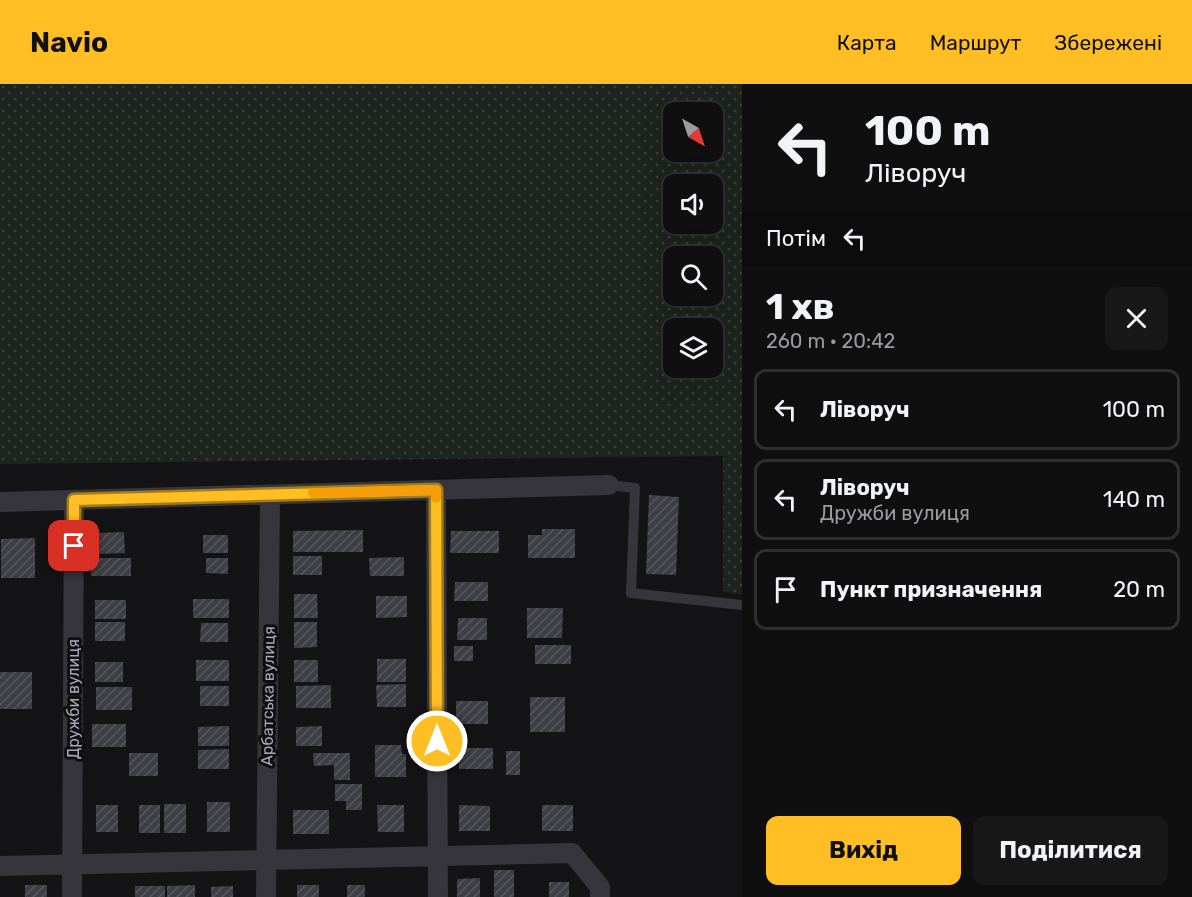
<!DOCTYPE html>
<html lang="uk">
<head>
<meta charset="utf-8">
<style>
  body { margin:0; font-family:Rubik,sans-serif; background:#181819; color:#f1f3f6; height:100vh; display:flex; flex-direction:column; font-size:22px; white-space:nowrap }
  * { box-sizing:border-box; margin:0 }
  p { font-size:20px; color:#9b9c9f }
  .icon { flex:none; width:33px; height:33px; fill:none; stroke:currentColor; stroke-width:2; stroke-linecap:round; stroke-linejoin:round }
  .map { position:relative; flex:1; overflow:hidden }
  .panel { display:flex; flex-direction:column; background:#0f0f10; width:450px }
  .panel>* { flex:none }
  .top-card { background:#0f0f10; color:#f1f3f6; overflow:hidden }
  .needle { width:39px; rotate:141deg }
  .fabs { position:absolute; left:663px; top:18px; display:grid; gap:12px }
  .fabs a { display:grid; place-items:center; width:60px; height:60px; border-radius:12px; background:#0f0f10; box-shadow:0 6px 24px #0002,0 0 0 2px #2f2f30; font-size:30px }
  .pin { position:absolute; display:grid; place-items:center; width:51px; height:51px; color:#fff; margin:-26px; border-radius:12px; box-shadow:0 3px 9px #0006 }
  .me { position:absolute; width:66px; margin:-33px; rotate:0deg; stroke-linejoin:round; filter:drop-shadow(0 0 4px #0008) }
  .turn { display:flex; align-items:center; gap:21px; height:126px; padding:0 24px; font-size:27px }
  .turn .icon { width:78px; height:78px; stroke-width:2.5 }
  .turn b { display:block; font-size:42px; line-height:51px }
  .then { display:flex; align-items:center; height:57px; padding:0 24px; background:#0003; gap:12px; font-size:22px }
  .round { display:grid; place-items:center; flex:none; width:63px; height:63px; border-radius:12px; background:#181819 }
  .headline { display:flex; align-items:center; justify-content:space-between; height:102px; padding:0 24px }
  h1 { font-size:36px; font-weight:700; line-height:45px }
  .cta { display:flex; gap:12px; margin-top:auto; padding:12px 24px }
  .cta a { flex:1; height:69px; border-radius:12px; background:#ffbe23; color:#111; font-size:24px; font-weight:700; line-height:69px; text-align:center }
  .cta a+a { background:#181819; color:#f1f3f6 }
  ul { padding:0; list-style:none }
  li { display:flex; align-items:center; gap:18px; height:81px; margin:0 12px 9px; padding:0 12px; border:3px solid #2f2f30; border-radius:12px }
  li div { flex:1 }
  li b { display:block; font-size:22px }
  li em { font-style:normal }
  header { display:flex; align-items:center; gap:36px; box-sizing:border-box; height:84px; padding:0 30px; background:#ffbe23; color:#111 }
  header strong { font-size:28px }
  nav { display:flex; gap:33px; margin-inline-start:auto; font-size:21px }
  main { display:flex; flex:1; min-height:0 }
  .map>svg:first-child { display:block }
  .grass { fill:url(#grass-dots); fill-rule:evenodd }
  .building { fill:url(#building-hatch) }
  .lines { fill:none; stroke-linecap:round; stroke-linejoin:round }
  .lane { stroke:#35353b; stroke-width:10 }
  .street { stroke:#35353b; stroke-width:20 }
  .route-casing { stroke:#a67c17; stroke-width:15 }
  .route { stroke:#ffbe23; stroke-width:10 }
  .slow { stroke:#f59e0b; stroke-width:10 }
  .labels { text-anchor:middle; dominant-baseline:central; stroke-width:6; stroke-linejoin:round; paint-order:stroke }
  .street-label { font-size:16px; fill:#a4aab8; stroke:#0f0f11 }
</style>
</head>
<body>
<header>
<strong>Navio</strong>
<nav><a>Карта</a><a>Маршрут</a><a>Збережені</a></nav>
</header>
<main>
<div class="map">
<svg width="742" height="813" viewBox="0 0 742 813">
  <defs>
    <pattern id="grass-dots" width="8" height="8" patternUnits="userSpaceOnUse" patternTransform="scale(1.5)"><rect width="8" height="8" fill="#1c241d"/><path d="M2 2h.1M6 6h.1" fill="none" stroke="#3a413c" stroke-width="1.8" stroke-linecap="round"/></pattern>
    <pattern id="building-hatch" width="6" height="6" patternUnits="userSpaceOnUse" patternTransform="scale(1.5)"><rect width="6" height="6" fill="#3e3f44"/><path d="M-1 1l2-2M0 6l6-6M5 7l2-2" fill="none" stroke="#57585d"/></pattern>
  </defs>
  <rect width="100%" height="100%" fill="#141416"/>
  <!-- grass -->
  <path class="grass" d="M0 0H742V511L723 507V372L0 380ZM674 28H712V68H674ZM674 100H712V140H674ZM674 172H712V212H674ZM674 244H712V284H674Z"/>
  <!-- building -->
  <path class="building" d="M649 411 679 413 676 491 646 490Z
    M542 445H575V474H528V451H542Z
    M363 446V468H293V447Z
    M451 447H499V469H450Z
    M124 448 125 469 97 470V449Z
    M203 451H228V469H203Z
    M35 454V494H1V455Z
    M293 472H322V491H293Z
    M404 473V492H370L369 474Z
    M91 474H131V492H91Z
    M206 474H228V490L206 489Z
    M455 498H488V517H454Z
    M294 510H317L318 534H294Z
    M376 512H407V533L376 534Z
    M193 515H229V534H193Z
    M95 516H126V535H95Z
    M527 524H563L562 554H527Z
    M458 534H487V556H457Z
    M95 538H125V557H95Z
    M294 538H317V563L294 564Z
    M201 539H228V558H200Z
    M535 561H571V580H535Z
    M454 562H473V577H454Z
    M377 575H406V598H377Z
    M196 576H229V597H196Z
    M294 576H318V598H294Z
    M95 578H123V598H95Z
    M0 588H32V625H0Z
    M406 600V623H377L376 601Z
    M331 601V624H296V602Z
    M200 602H229V622H200Z
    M96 603H132V626H96Z
    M530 613H565V648H530Z
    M456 617H488V640H456Z
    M92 640H126V663H92Z
    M229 642V662H198V643Z
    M322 642V662H296V643Z
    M375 661H401L402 670H406V693H375Z
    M459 664H493V685H459Z
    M229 665V685H198V666Z
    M506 667H520V691H506Z
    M129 669H158V692H129Z
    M313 669H350V696H334V681L314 682Z
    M335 700H362V726H346V717H335Z
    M207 718H230V748H207Z
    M164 720H186V749H164Z
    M96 721H118V748H96Z
    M139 721H160V749H139Z
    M377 721H404V748H378Z
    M459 721 490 722V747H459Z
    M542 721H573V747H542Z
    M293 726H329V750H293Z
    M494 786H514V813H494Z
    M480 794V813H457V795Z
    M549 798H569V813H549Z
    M25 801H47V813H25Z
    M195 801V813H167V802Z
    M297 801H319V813H297Z
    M347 801H365V813H347Z
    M135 802H165V813H135Z
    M233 802V813H211V803Z"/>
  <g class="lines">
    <!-- lane -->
    <path class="lane" d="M609 401 635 404 631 509 742 521"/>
    <!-- street -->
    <path class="street" d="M436 406 438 813
      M0 418 609 401
      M0 782 572 769 600 803V813
      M72 813 74 416
      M266 813 270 411"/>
  </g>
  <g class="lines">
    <defs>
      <path id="route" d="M74 462V416L436 406 437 657"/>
    </defs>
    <!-- route casing -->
    <use href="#route" class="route-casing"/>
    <!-- route -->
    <use href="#route" class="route"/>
    <!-- slow -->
    <path class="slow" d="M313 409 436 406V414"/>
  </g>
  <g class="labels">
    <!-- street labels -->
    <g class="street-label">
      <text transform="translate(268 612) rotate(-89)">Арбатська вулиця</text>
      <text transform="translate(73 615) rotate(-90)">Дружби вулиця</text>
    </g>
  </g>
</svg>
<div class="fabs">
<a><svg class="needle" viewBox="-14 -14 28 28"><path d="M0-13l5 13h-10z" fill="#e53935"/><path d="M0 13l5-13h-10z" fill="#9b9c9f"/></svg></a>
<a><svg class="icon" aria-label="sound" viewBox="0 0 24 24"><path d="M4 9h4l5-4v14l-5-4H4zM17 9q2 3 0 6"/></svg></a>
<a><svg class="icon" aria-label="search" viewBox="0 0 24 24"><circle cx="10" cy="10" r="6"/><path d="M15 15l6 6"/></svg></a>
<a><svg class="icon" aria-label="layers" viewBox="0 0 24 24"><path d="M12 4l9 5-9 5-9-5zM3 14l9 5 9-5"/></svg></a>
</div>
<div class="pin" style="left:74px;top:462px;background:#d93025"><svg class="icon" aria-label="arrive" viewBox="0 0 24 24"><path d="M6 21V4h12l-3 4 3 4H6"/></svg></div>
<svg class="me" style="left:437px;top:657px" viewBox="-20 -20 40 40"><circle r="17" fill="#ffbe23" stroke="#fff" stroke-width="3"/><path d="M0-11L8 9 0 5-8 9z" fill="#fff"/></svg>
</div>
<section class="panel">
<div class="top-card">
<div class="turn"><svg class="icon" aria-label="left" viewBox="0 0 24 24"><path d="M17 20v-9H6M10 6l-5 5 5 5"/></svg><div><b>100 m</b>Ліворуч</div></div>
<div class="then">Потім<svg class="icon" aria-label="left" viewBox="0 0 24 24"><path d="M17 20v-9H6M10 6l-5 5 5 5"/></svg></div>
</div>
<div class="headline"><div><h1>1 хв</h1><p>260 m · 20:42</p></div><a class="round"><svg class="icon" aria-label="close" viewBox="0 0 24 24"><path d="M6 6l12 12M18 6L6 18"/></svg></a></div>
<ul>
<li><svg class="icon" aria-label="left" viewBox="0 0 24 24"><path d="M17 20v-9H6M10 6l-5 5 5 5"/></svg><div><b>Ліворуч</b></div><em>100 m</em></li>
<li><svg class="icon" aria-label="left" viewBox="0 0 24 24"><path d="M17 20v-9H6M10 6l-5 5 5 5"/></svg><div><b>Ліворуч</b><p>Дружби вулиця</p></div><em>140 m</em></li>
<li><svg class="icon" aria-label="arrive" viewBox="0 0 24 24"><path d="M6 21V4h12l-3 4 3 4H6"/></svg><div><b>Пункт призначення</b></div><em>20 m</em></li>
</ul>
<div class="cta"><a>Вихід</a><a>Поділитися</a></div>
</section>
</main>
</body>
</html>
